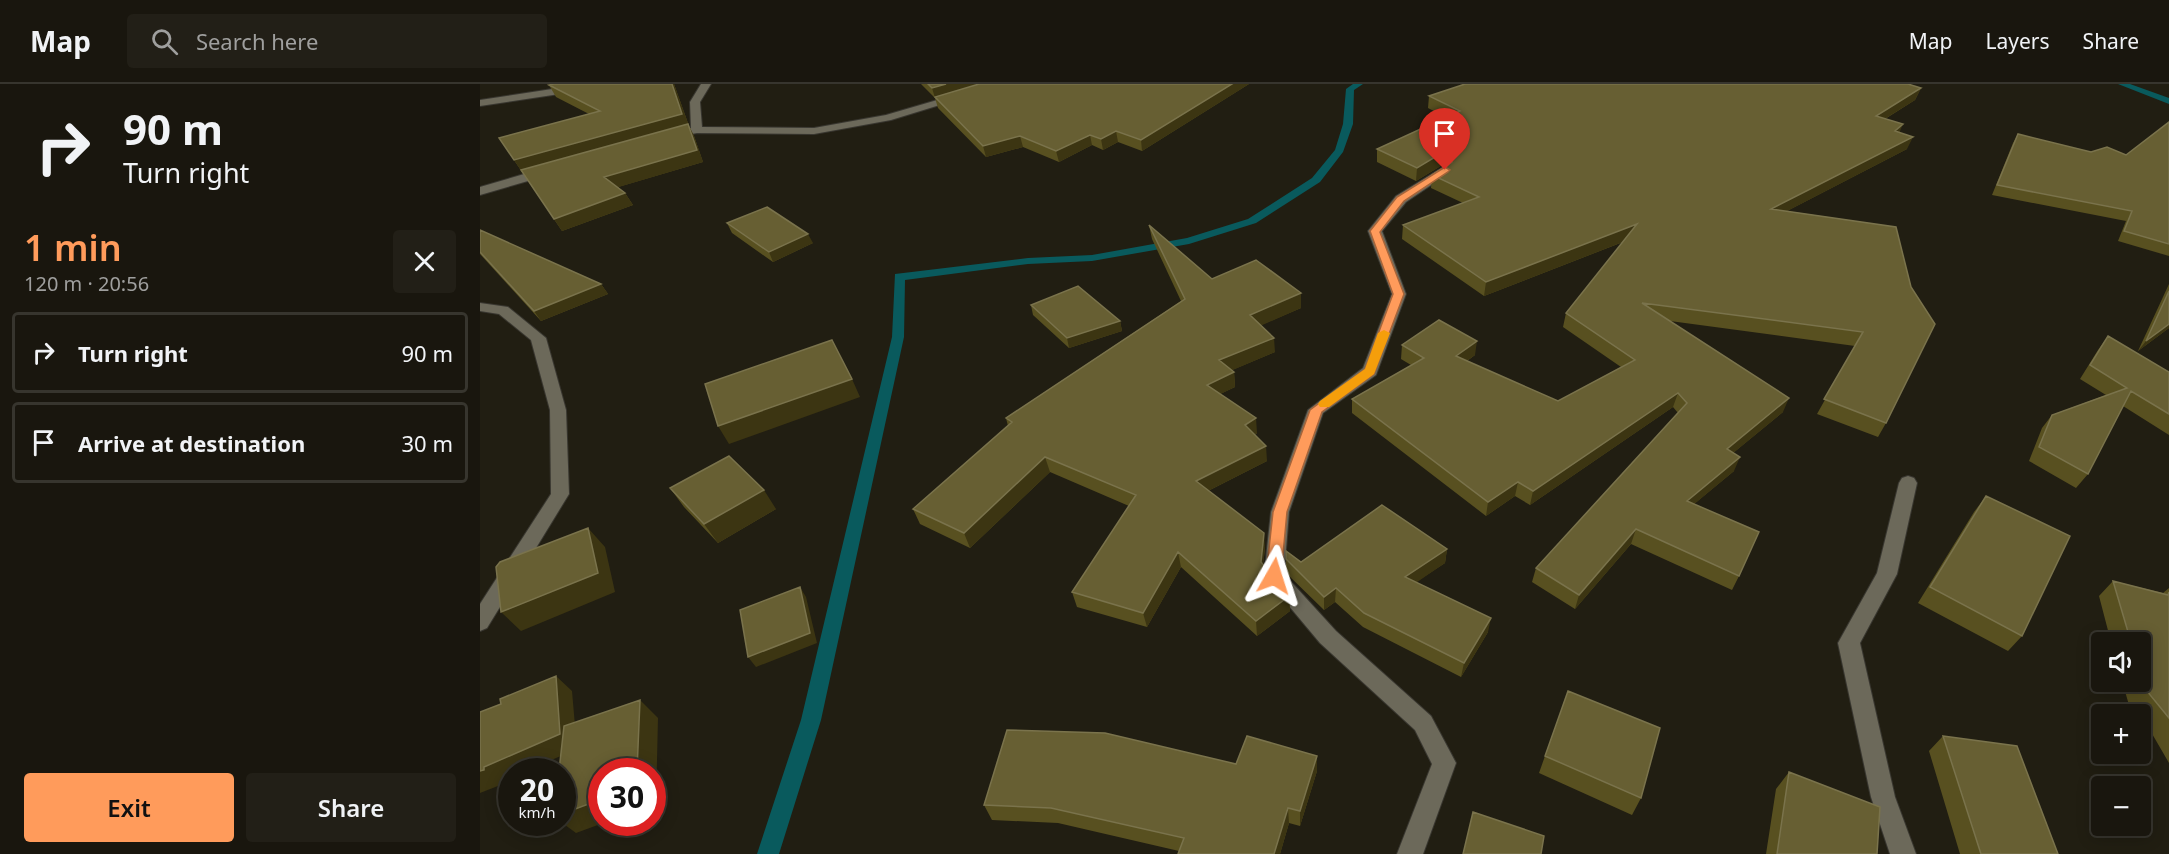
<!DOCTYPE html>
<html lang="en">
<head>
<meta charset="utf-8">
<style>
  body { margin:0; font-family:"Noto Sans",sans-serif; background:#221f17; color:#f1f3f6; height:100vh; display:flex; flex-direction:column; font-size:22px; white-space:nowrap }
  * { box-sizing:border-box; margin:0 }
  p { font-size:20px; color:#9f9f9e }
  .icon { flex:none; width:33px; height:33px; fill:none; stroke:currentColor; stroke-width:2; stroke-linecap:round; stroke-linejoin:round }
  .map { position:relative; flex:1; overflow:hidden }
  .drawer { display:flex; flex-direction:column; background:#19160e; width:480px }
  .drawer>* { flex:none }
  .banner { background:#19160e; color:#f1f3f6; overflow:hidden }
  .tools { position:absolute; left:1611px; top:548px; display:grid; gap:12px }
  .tools a { display:grid; place-items:center; width:60px; height:60px; border-radius:6px; background:#19160e; box-shadow:0 3px 15px #0003,0 0 0 2px #37352e; font-size:30px }
  .speed { position:absolute; left:18px; top:674px; display:flex; gap:12px; font-size:30px; font-weight:700; text-align:center }
  .speed>* { display:grid; place-content:center; width:78px; height:78px; border-radius:50%; background:#19160e; box-shadow:0 3px 15px #0003,0 0 0 2px #37352e; line-height:1 }
  .speed small { font-size:15px; font-weight:400 }
  .speed .limit { border:9px solid #d22; background:#fff; color:#111 }
  .pin { position:absolute; display:grid; place-items:center; width:51px; height:51px; color:#fff; margin:-62px -26px; border-radius:50% 50% 50% 0; rotate:-45deg; box-shadow:0 0 6px #0007 }
  .pin .icon { rotate:45deg }
  .me { position:absolute; width:66px; margin:-33px; rotate:6deg; stroke-linejoin:round; filter:drop-shadow(0 0 4px #0008) }
  .turn { display:flex; align-items:center; gap:21px; height:126px; padding:0 24px; font-size:27px }
  .turn .icon { width:78px; height:78px; stroke-width:2.5 }
  .turn b { display:block; font-size:42px; line-height:51px }
  .round { display:grid; place-items:center; flex:none; width:63px; height:63px; border-radius:6px; background:#221f17 }
  .head { display:flex; align-items:center; justify-content:space-between; height:102px; padding:0 24px }
  h1 { font-size:36px; font-weight:600; line-height:45px; color:#ff9b5b }
  .action { display:flex; gap:12px; margin-top:auto; padding:12px 24px }
  .action a { flex:1; height:69px; border-radius:6px; background:#ff9b5b; color:#111; font-size:24px; font-weight:600; line-height:69px; text-align:center }
  .action a+a { background:#221f17; color:#f1f3f6 }
  ul { padding:0; list-style:none }
  li { display:flex; align-items:center; gap:18px; height:81px; margin:0 12px 9px; padding:0 12px; border:3px solid #37352e; border-radius:6px }
  li div { flex:1 }
  li b { display:block; font-size:22px }
  li em { font-style:normal }
  header { display:flex; align-items:center; gap:36px; box-sizing:border-box; height:84px; padding:0 30px; background:#19160e; border-bottom:2px solid #37352e }
  header strong { font-size:28px }
  nav { display:flex; gap:33px; margin-inline-start:auto; font-size:21px }
  .search { width:420px; height:54px; background:#221f17; display:flex; align-items:center; gap:15px; box-sizing:border-box; padding:0 21px; border-radius:6px; color:#9f9f9e; font-size:22px }
  main { display:flex; flex:1; min-height:0 }
  .map>svg:first-child { display:block }
  .lines { fill:none; stroke-linecap:round; stroke-linejoin:round }
  .stream { fill:#095a5d; fill-rule:evenodd }
  .minor-casing { stroke:#393730; stroke-width:2 }
  .minor { fill:#6c695a; fill-rule:evenodd }
  .wall { fill:#585020 }
  .shaded-wall { fill:#3c3512 }
  .building { fill:#675f33; stroke:#7a734c; stroke-width:1.5 }
  .route { fill:#ff9b5b; stroke:#a6653b; stroke-width:1.5 }
  .slow { fill:#f59e0b }
</style>
</head>
<body>
<header>
<strong>Map</strong>
<div class="search"><svg class="icon" aria-label="search" viewBox="0 0 24 24"><circle cx="10" cy="10" r="6"/><path d="M15 15l6 6"/></svg>Search here</div>
<nav><a>Map</a><a>Layers</a><a>Share</a></nav>
</header>
<main>
<section class="drawer">
<div class="banner">
<div class="turn"><svg class="icon" aria-label="right" viewBox="0 0 24 24"><path d="M7 20v-9h11M14 6l5 5-5 5"/></svg><div><b>90 m</b>Turn right</div></div>
</div>
<div class="head"><div><h1>1 min</h1><p>120 m · 20:56</p></div><a class="round"><svg class="icon" aria-label="close" viewBox="0 0 24 24"><path d="M6 6l12 12M18 6L6 18"/></svg></a></div>
<ul>
<li><svg class="icon" aria-label="right" viewBox="0 0 24 24"><path d="M7 20v-9h11M14 6l5 5-5 5"/></svg><div><b>Turn right</b></div><em>90 m</em></li>
<li><svg class="icon" aria-label="arrive" viewBox="0 0 24 24"><path d="M6 21V4h12l-3 4 3 4H6"/></svg><div><b>Arrive at destination</b></div><em>30 m</em></li>
</ul>
<div class="action"><a>Exit</a><a>Share</a></div>
</section>
<div class="map">
<svg width="1689" height="770" viewBox="0 0 1689 770">
  <rect width="100%" height="100%" fill="#211e12"/>
  <g class="lines">
    <!-- stream -->
    <path class="stream" d="M873 0H883L874 6 873 40 863 68 840 98 776 139 709 160 612 177 548 180 425 196 424 253 341 636 299 770H277L321 636 412 253 415 190 548 174 612 171 707 154 768 135 832 94 855 66 863 40 866 5Z
      M1638 0H1650L1689 14V20Z"/>
    <defs>
      <path id="minor" d="M105 0H131L126 3 0 22V16Z
        M221 0H231L220 18 222 43 334 44 406 31 512 0H528L411 36 334 50 217 49 183 55V51L211 44 210 18Z
        M965 82 969 83V89L926 118 902 147 926 210 896 291 843 329 809 428 804 490 856 547 951 632 976 679 943 770H917L952 680 935 646 840 559 784 492 791 428 828 326 883 284 912 210 888 147 916 112Z
        M68 83 72 84V90L0 111V103Z
        M0 219 28 223 66 254 86 326 89 410 7 544 0 547V520L71 410 70 326 51 256 19 230 0 227Z
        M1428 392 1434 394 1437 399 1417 490 1380 559 1415 713 1436 770H1410L1391 713 1358 559 1397 489 1419 399 1422 394Z"/>
    </defs>
    <!-- minor casing -->
    <use href="#minor" class="minor-casing"/>
    <!-- minor -->
    <use href="#minor" class="minor"/>
  </g>
  <!-- wall -->
  <path class="wall" d="M74 0H194L209 42 214 52 223 78 138 103 145 109 153 121 82 147 19 54 109 30 76 13 69 1Z
    M441 0H769L662 67 638 58 623 66 612 61 579 78 543 63 506 73 458 24 455 14Z
    M1441 4 1435 16 1405 35 1420 48 1427 65 1307 127 1416 143 1406 339 1398 353 1337 330 1375 262 1190 237 1303 328 1253 369 1254 387 1214 420 1259 492 1252 506 1151 460 1095 525 1052 498 1056 484 1198 329 1193 323 1050 421 1035 412 1006 432 872 329V315L931 281 921 275 922 261 995 271 987 277 1078 317 1141 283 1083 243 1086 229 1143 158 1004 212 922 155 923 141 983 119 951 104 952 91 967 81 964 80 936 97 897 78V65L967 34 948 24 949 12Z
    M1689 38V172L1638 157 1646 137 1512 111 1533 59 1538 50 1611 68 1646 71Z
    M247 139 333 159 293 178 252 149Z
    M669 141 732 195 821 224 781 241 795 268 752 286 754 288 755 303 740 310 777 349 775 351 787 377 728 407 785 464 783 481 809 512 810 527 777 552 701 483 667 543 597 523 592 508 649 422 570 388 490 464 440 440 433 425 528 342 526 334 701 217 672 155Z
    M0 146 121 200 128 210 61 237 0 170Z
    M1689 200V244L1658 267Z
    M551 221 640 237 642 247 589 264 553 231Z
    M1628 252 1689 288V351L1643 322 1608 390 1596 404 1549 377 1562 344 1572 331 1626 311 1600 295 1618 266Z
    M190 404 296 425 238 459 204 423Z
    M1506 412 1542 552 1528 567 1438 519 1494 428Z
    M967 465 965 479 936 498 1008 548 981 593 883 543 855 518 844 526 806 489V475L821 478Z
    M1633 497 1683 509 1689 504V679L1671 648 1660 635V630H1657L1649 621 1642 597H1660V558H1631L1619 512Z
    M1088 607 1161 714 1152 731 1059 689Z
    M1463 652 1578 770H1480L1449 667Z
    M756 680 837 687 820 742 809 739 800 770H698L699 767 578 739 512 736 504 721Z
    M1309 688 1397 770H1286L1296 705Z"/>
  <!-- shaded-wall -->
  <path class="shaded-wall" d="M192 0H194L209 42 214 52 223 78 132 105 42 88 34 76Z
    M466 0H504L455 14 452 4Z
    M752 0H769L662 67 661 56Z
    M1441 4 1435 16 1390 44 1396 32Z
    M1423 40 1418 52 1415 47Z
    M636 47 638 58 623 66 621 55Z
    M610 51 612 61 579 78 576 67Z
    M540 52 543 63 506 73 503 62Z
    M1433 53 1427 65 1286 138 1291 125Z
    M965 67 964 80 936 97 937 84Z
    M145 109 153 121 82 147 74 135Z
    M1157 140 1153 154 1004 212 1006 198Z
    M328 150 333 159 293 178 289 168Z
    M121 200 128 210 61 237 54 227Z
    M821 209V224L771 246 770 231Z
    M640 237 642 247 589 264 587 254Z
    M1689 240V244L1658 267 1666 257Z
    M794 254 795 268 741 291 739 276Z
    M997 257 995 271 974 286 976 272Z
    M754 288 755 303 728 316 727 301Z
    M372 295 380 313 249 360 238 342Z
    M1198 309 1193 323 1050 421 1053 407Z
    M1309 314 1303 328 1241 379 1247 365Z
    M776 334 777 349 766 356 765 341Z
    M786 362 787 377 718 412 716 397Z
    M565 373 570 388 490 464 484 449Z
    M1260 373 1254 387 1201 431 1207 417Z
    M1038 398 1035 412 1006 432 1008 418Z
    M284 406 296 425 238 459 224 440Z
    M108 444 125 463 135 508 41 547 21 528Z
    M1156 445 1151 460 1095 525 1099 511Z
    M784 449 785 464 782 493 781 478Z
    M967 465 965 479 924 507 925 493Z
    M698 468 701 483 667 543 663 529Z
    M320 503 326 513 337 559 276 583 268 573Z
    M856 504 855 518 844 526V513Z
    M809 512 810 527 777 552 776 537Z
    M1011 534 1008 548 981 593 984 579Z
    M76 592 92 607 97 665 46 687H32V693L23 697V700L0 709V687Z
    M160 616 178 634 176 719 172 720V687H157Z
    M837 672V687L820 742V727Z
    M122 715V738H126L96 749 81 738H82V730Z
    M808 724 809 739 800 770H794Z"/>
  <!-- building -->
  <path class="building" d="M74 0H192L202 30 34 76 19 54 120 27 69 1Z
    M448 0H466L452 4Z
    M499 0H752L661 56 636 47 621 55 610 51 576 67 540 52 503 62 455 13Z
    M985 0H1428L1441 4 1396 32 1423 40 1415 47 1433 53 1291 125 1416 143 1431 203 1455 240 1406 339 1344 315 1383 248 1162 219 1309 314 1247 365 1260 373 1207 417 1279 448 1259 492 1156 445 1099 511 1056 484 1207 319 1198 309 1053 407 1038 398 1008 418 872 315 944 274 922 261 959 236 997 257 976 272 1078 317 1155 276 1086 229 1157 140 1006 198 923 141 999 113 952 91 972 78V69L965 67 937 84 897 65 980 27 949 12Z
    M1689 38V160L1644 147 1652 127 1517 101 1538 50 1611 68 1627 63 1646 71Z
    M208 40 217 66 124 93 145 109 74 135 41 86Z
    M287 123 328 150 289 168 247 139Z
    M669 141 732 195 776 176 821 209 770 231 794 254 739 276 754 288 727 301 776 334 765 341 786 362 716 397 784 449 781 478 809 512 776 537 698 468 663 529 592 508 656 411 565 373 484 449 433 425 532 338 526 334 705 215Z
    M0 146 121 200 54 227 0 168Z
    M598 202 640 237 587 254 551 221Z
    M1689 207V240L1666 257Z
    M1628 252 1689 288V330L1651 307 1608 390 1559 363 1572 331 1647 304 1610 281Z
    M352 256 372 295 238 342 225 300Z
    M249 372 284 406 224 440 190 404Z
    M1506 412 1590 452 1542 552 1450 503Z
    M902 421 967 465 925 493 1011 534 984 579 884 529 856 504 844 513 806 475V467L821 478Z
    M108 444 118 489 21 528 16 483 20 478Z
    M1633 497 1688 511 1689 508V634L1666 606 1660 589V558H1651Z
    M320 503 330 549 268 573 260 526Z
    M76 592 80 650 4 683V686L0 687V628L21 620 20 615Z
    M1088 607 1180 644 1161 714 1065 672Z
    M160 616 157 687H122V715L82 730V687H79L84 642Z
    M527 646 625 649 756 680 767 652 837 672 820 727 808 724 794 770H698L704 754 571 724 504 721Z
    M1463 652 1537 662 1578 770H1501Z
    M1309 688 1400 723 1397 770H1297Z
    M993 728 1064 752 1061 770H983Z"/>
  <!-- route -->
  <path class="route" d="M965 83 970 86 968 88 924 117 900 148 924 210 894 290 842 328 807 428 801 492 799 496H788L786 492 793 428 830 326 885 285 913 210 890 147 917 113Z"/>
  <!-- slow -->
  <path class="slow" d="M904 246 910 249 894 290 849 323H840L838 320 840 317 885 285 898 249Z"/>
</svg>
<div class="tools">
<a><svg class="icon" aria-label="sound" viewBox="0 0 24 24"><path d="M4 9h4l5-4v14l-5-4H4zM17 9q2 3 0 6"/></svg></a>
<a>+</a>
<a>−</a>
</div>
<div class="speed"><div>20<small>km/h</small></div><div class="limit">30</div></div>
<div class="pin" style="left:965px;top:86px;background:#d93025"><svg class="icon" aria-label="arrive" viewBox="0 0 24 24"><path d="M6 21V4h12l-3 4 3 4H6"/></svg></div>
<svg class="me" style="left:794px;top:492px" viewBox="-20 -20 40 40"><path d="M0-17L14 15 0 8-14 15z" fill="#ff9b5b" stroke="#fff" stroke-width="4"/></svg>
</div>
</main>
</body>
</html>
